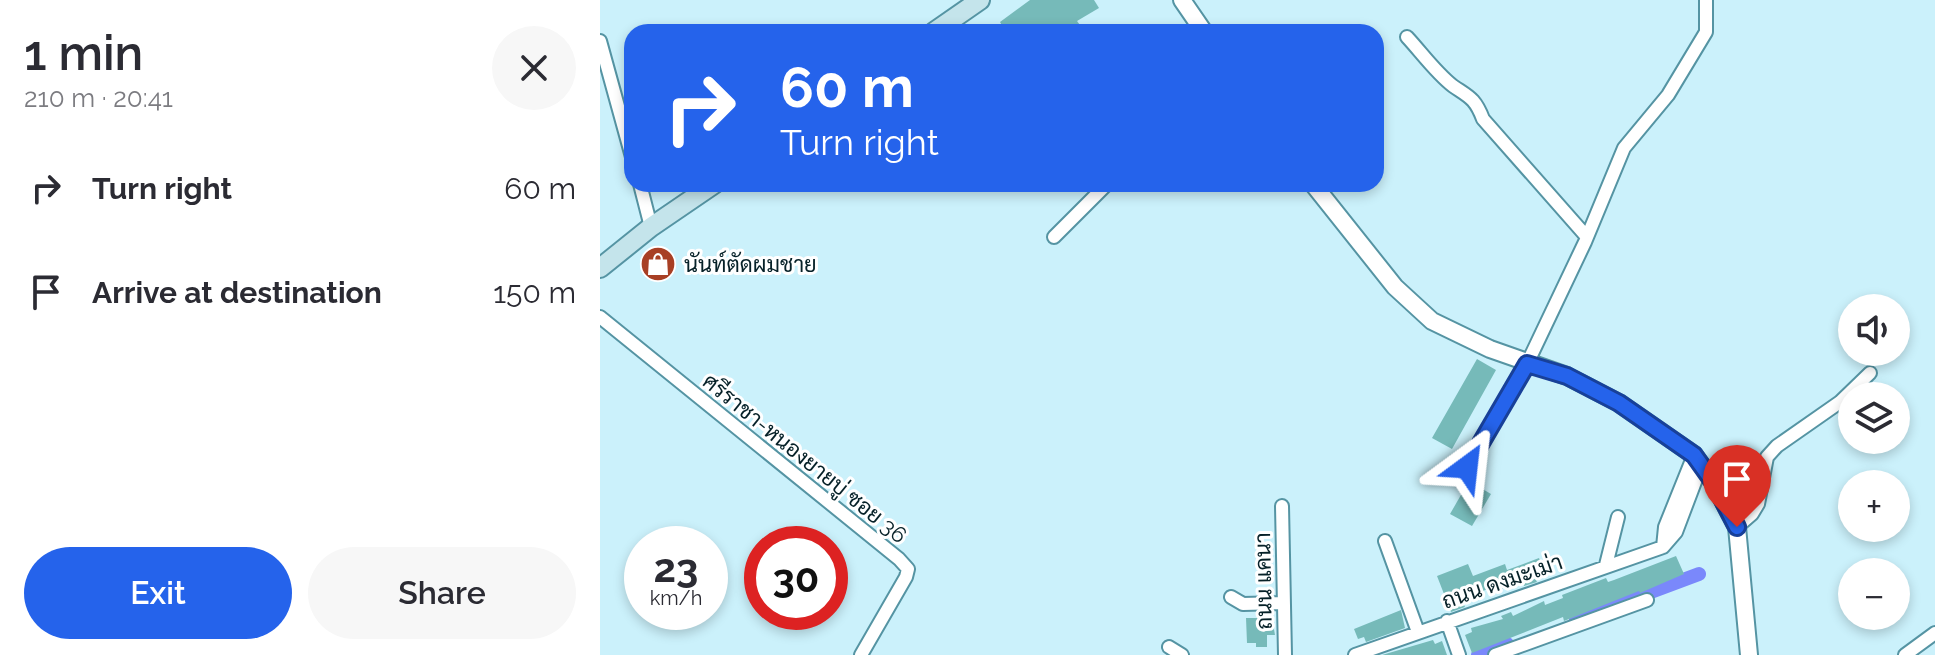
<!DOCTYPE html>
<html lang="en">
<head>
<meta charset="utf-8">
<style>
  body { margin:0; font-family:Raleway,Sarabun,sans-serif; background:#f7f7f7; color:#2b2b33; height:100vh; display:flex; flex-direction:column; font-size:30px; white-space:nowrap }
  * { box-sizing:border-box; margin:0 }
  p { font-size:26px; color:#7c7c81 }
  .icon { flex:none; width:44px; height:44px; fill:none; stroke:currentColor; stroke-width:2; stroke-linecap:round; stroke-linejoin:round }
  .map { position:relative; flex:1; overflow:hidden }
  .sheet { display:flex; flex-direction:column; background:#fff; width:600px }
  .sheet>* { flex:none }
  .guide { position:absolute; left:24px; top:24px; width:760px; height:168px; border-radius:24px; box-shadow:0 4px 12px #0003; background:#2563eb; color:#fff; overflow:hidden }
  .controls { position:absolute; left:1238px; top:294px; display:grid; gap:16px }
  .controls a { display:grid; place-items:center; width:72px; height:72px; border-radius:50%; background:#fff; box-shadow:0 4px 12px #0003; font-size:40px }
  .speed { position:absolute; left:24px; top:526px; display:flex; gap:16px; font-size:40px; font-weight:700; text-align:center }
  .speed>* { display:grid; place-content:center; width:104px; height:104px; border-radius:50%; background:#fff; box-shadow:0 4px 12px #0003; line-height:1 }
  .speed small { font-size:20px; font-weight:400 }
  .speed .limit { border:12px solid #d22; background:#fff; color:#111 }
  .pin { position:absolute; display:grid; place-items:center; width:68px; height:68px; color:#fff; margin:-82px -34px; border-radius:50% 50% 50% 0; rotate:-45deg; box-shadow:0 0 8px #0007 }
  .pin .icon { rotate:45deg }
  .me { position:absolute; width:88px; margin:-44px; rotate:30deg; stroke-linejoin:round; filter:drop-shadow(0 0 6px #0008) }
  .turn { display:flex; align-items:center; gap:28px; height:168px; padding:0 24px; font-size:36px }
  .turn .icon { width:104px; height:104px; stroke-width:2.5 }
  .turn b { display:block; font-size:56px; line-height:68px }
  .round { display:grid; place-items:center; flex:none; width:84px; height:84px; border-radius:42px; background:#f7f7f7 }
  .summary { display:flex; align-items:center; justify-content:space-between; height:136px; padding:0 24px }
  h1 { font-size:48px; font-weight:600; line-height:60px }
  .primary-button { display:flex; gap:16px; margin-top:auto; padding:16px 24px }
  .primary-button a { flex:1; height:92px; border-radius:48px; background:#2563eb; color:#fff; font-size:32px; font-weight:600; line-height:92px; text-align:center }
  .primary-button a+a { background:#f7f7f7; color:#2b2b33 }
  ul { padding:0; list-style:none }
  li { display:flex; align-items:center; gap:24px; height:104px; padding:0 24px }
  li div { flex:1 }
  li b { display:block; font-size:30px }
  li em { font-style:normal }
  main { display:flex; flex:1; min-height:0 }
  .map>svg:first-child { display:block }
  .lines { fill:none; stroke-linecap:round; stroke-linejoin:round }
  .canal { stroke:#7a88fb; stroke-width:14 }
  .building { fill:#76bab9 }
  .minor-casing { stroke:#5594a3; stroke-width:16 }
  .tertiary-casing { stroke:#5594a3; stroke-width:20 }
  .secondary-casing { stroke:#5594a3; stroke-width:22 }
  .minor { stroke:#fff; stroke-width:12 }
  .tertiary { stroke:#fff; stroke-width:16 }
  .secondary { stroke:#c4e4eb; stroke-width:18 }
  .route-casing { stroke:#184099; stroke-width:20 }
  .route { stroke:#2563eb; stroke-width:14 }
  .labels { text-anchor:middle; dominant-baseline:central; stroke-width:6; stroke-linejoin:round; paint-order:stroke }
  .poi-label { font-size:22px; fill:#062128; stroke:#fff; text-anchor:start }
  .street-label { font-size:22px; fill:#062128; stroke:#fff }
</style>
</head>
<body>
<main>
<section class="sheet">
<div class="summary"><div><h1>1 min</h1><p>210 m · 20:41</p></div><a class="round"><svg class="icon" aria-label="close" viewBox="0 0 24 24"><path d="M6 6l12 12M18 6L6 18"/></svg></a></div>
<ul>
<li><svg class="icon" aria-label="right" viewBox="0 0 24 24"><path d="M7 20v-9h11M14 6l5 5-5 5"/></svg><div><b>Turn right</b></div><em>60 m</em></li>
<li><svg class="icon" aria-label="arrive" viewBox="0 0 24 24"><path d="M6 21V4h12l-3 4 3 4H6"/></svg><div><b>Arrive at destination</b></div><em>150 m</em></li>
</ul>
<div class="primary-button"><a>Exit</a><a>Share</a></div>
</section>
<div class="map">
<svg width="1335" height="655" viewBox="0 0 1335 655">
  <rect width="100%" height="100%" fill="#cbf1fb"/>
  <g class="lines">
    <!-- canal -->
    <path class="canal" d="M976 620 1099 574
      M878 655 907 644"/>
  </g>
  <!-- building -->
  <path class="building" d="M430 0H494L499 8 477 21 485 32H406L400 22Z
    M58 252 71 267 55 281 42 265Z
    M877 359 896 370 852 449 832 438Z
    M869 481 891 494 872 526 850 514Z
    M1076 556 1084 574 1040 593 1039 591 964 621 963 617 872 653 865 635 872 632 871 628 903 619 901 616 911 612 913 616 944 601 945 605 963 598 962 595 1006 578 1008 582 1014 580Z
    M939 558 945 575 935 578 937 582 924 586 923 583 914 587 913 585 890 593 888 589 862 599 865 607 851 612 837 576 868 564 873 576 905 564 907 570Z
    M801 610 805 628 766 642 764 637 758 639 754 629Z
    M646 618H672L675 635H667V647H656V643H647Z
    M833 640 835 644 842 641 847 655H782Z"/>
  <g class="lines">
    <defs>
      <path id="minor" d="M807 37C821 52 836 73 853 86 869 97 875 98 883 119L987 237
        M0 41 32 157
        M40 184 51 227
        M454 237 507 184
        M0 317 299 559 308 569 306 577 261 655
        M867 467 927 364 985 242 1024 148 1068 95 1106 32V0
        M682 506 685 655
        M1137 527 1152 514 1158 504 1167 457 1177 446 1240 402 1270 373
        M785 541 818 632
        M1063 547 1065 527 1094 455
        M1006 565 1018 517
        M631 597 643 604 682 603
        M847 621 859 655
        M569 647 582 655
        M755 655 1063 547 1076 532 1101 466
        M895 655 1047 600
        M1305 655 1335 633"/>
      <path id="tertiary" d="M582 0 604 32
        M713 184 795 287 832 321 890 349 967 376 1019 403 1094 455 1114 483 1137 527 1149 655"/>
      <path id="secondary" d="M334 32 380 0
        M0 268 51 227 114 184"/>
    </defs>
    <!-- minor casing -->
    <use href="#minor" class="minor-casing"/>
    <!-- tertiary casing -->
    <use href="#tertiary" class="tertiary-casing"/>
    <!-- secondary casing -->
    <use href="#secondary" class="secondary-casing"/>
    <!-- minor -->
    <use href="#minor" class="minor"/>
    <!-- tertiary -->
    <use href="#tertiary" class="tertiary"/>
    <!-- secondary -->
    <use href="#secondary" class="secondary"/>
  </g>
  <g class="lines">
    <defs>
      <path id="route" d="M867 467 927 364 967 376 1019 403 1094 455 1114 483 1137 527"/>
    </defs>
    <!-- route casing -->
    <use href="#route" class="route-casing"/>
    <!-- route -->
    <use href="#route" class="route"/>
  </g>
  <!-- icons -->
  <defs>
    <symbol id="shop-disc" viewBox="-11 -11 22 22"><circle r="9.5" fill="#a83f24" stroke="#fff"/><path d="M-5-2.5h2.3a2.7 3.5 0 0 1 5.4 0H5L5.5 6h-11ZM-1.5-2.5h3a1.5 2.3 0 0 0-3 0Z" fill="#fff"/></symbol>
  </defs>
  <g fill-rule="evenodd">
    <use href="#shop-disc" x="38" y="244" width="40" height="40"/>
  </g>
  <g class="labels">
    <!-- poi labels -->
    <g class="poi-label">
      <text x="84" y="264">นันท์ตัดผมชาย</text>
    </g>
    <!-- street labels -->
    <g class="street-label">
      <text transform="translate(205 458) rotate(39)">ศรีราชา-หนองยายบู่ ซอย 36</text>
      <text transform="translate(663 581) rotate(-91)">ถนน แคนา</text>
      <text transform="translate(902 581) rotate(-19)">ถนน ดงมะเม่า</text>
    </g>
  </g>
</svg>
<div class="controls">
<a><svg class="icon" aria-label="sound" viewBox="0 0 24 24"><path d="M4 9h4l5-4v14l-5-4H4zM17 9q2 3 0 6"/></svg></a>
<a><svg class="icon" aria-label="layers" viewBox="0 0 24 24"><path d="M12 4l9 5-9 5-9-5zM3 14l9 5 9-5"/></svg></a>
<a>+</a>
<a>−</a>
</div>
<div class="speed"><div>23<small>km/h</small></div><div class="limit">30</div></div>
<div class="pin" style="left:1137px;top:527px;background:#d93025"><svg class="icon" aria-label="arrive" viewBox="0 0 24 24"><path d="M6 21V4h12l-3 4 3 4H6"/></svg></div>
<svg class="me" style="left:867px;top:467px" viewBox="-20 -20 40 40"><path d="M0-17L14 15 0 8-14 15z" fill="#2563eb" stroke="#fff" stroke-width="4"/></svg>
<div class="guide">
<div class="turn"><svg class="icon" aria-label="right" viewBox="0 0 24 24"><path d="M7 20v-9h11M14 6l5 5-5 5"/></svg><div><b>60 m</b>Turn right</div></div>
</div>
</div>
</main>
</body>
</html>
